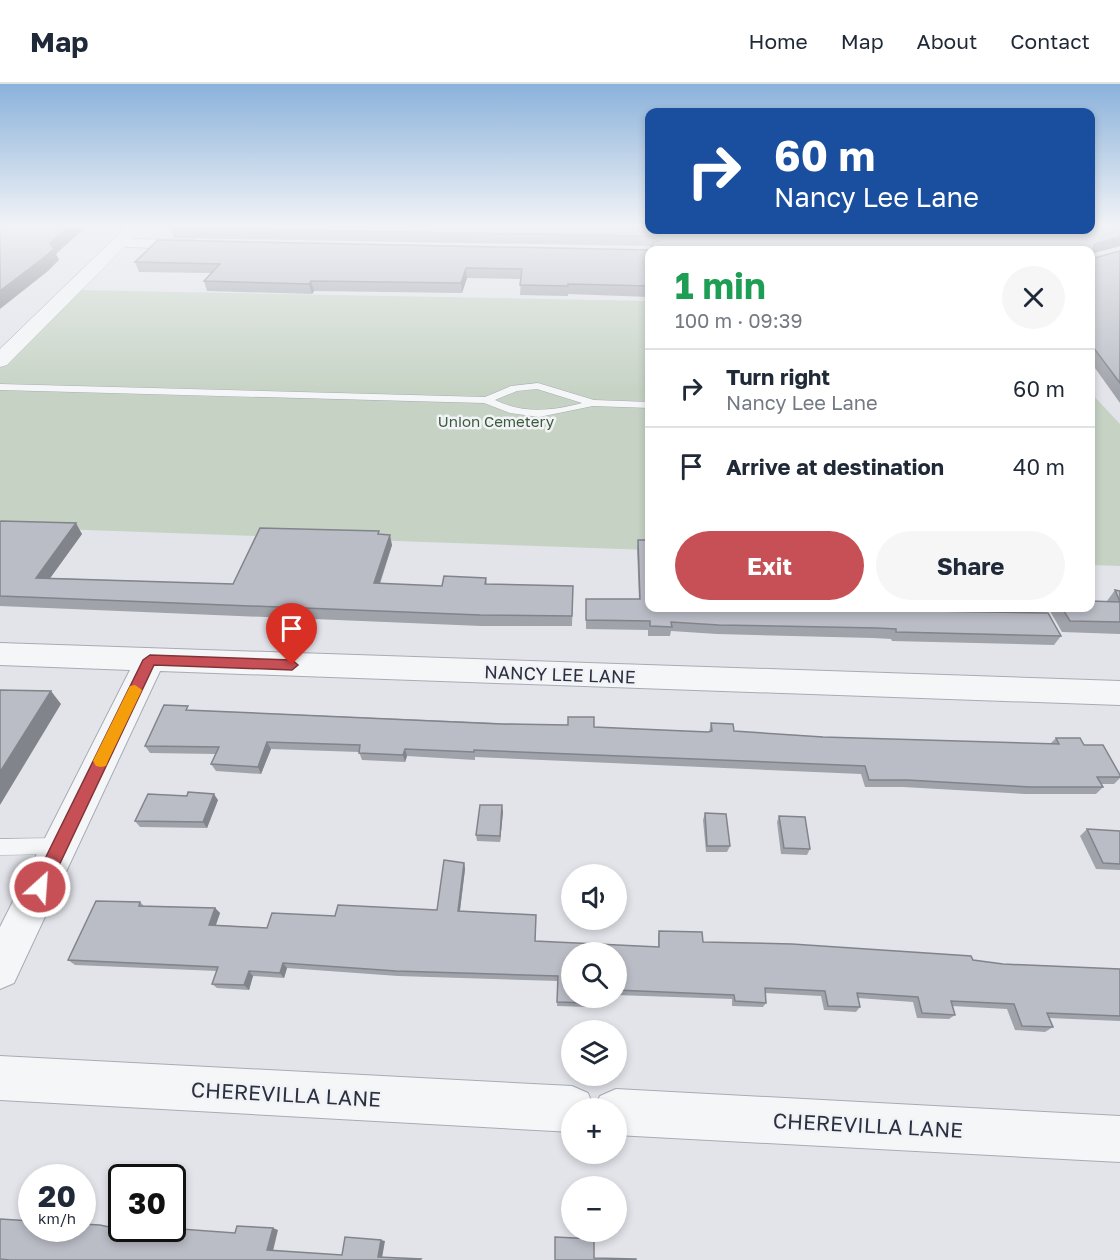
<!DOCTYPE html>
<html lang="en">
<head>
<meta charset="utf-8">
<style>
  body { margin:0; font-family:"Golos Text",sans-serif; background:#f6f6f7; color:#1f2937; height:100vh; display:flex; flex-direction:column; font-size:22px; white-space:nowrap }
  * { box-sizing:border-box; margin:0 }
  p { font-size:20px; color:#747a83 }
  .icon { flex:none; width:33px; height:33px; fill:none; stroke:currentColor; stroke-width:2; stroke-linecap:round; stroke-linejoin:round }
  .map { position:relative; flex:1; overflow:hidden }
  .drawer { position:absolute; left:645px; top:162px; width:450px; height:366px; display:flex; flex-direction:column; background:#fff; border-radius:12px; box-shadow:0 3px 9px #0003 }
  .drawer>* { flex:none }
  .hud { position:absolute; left:645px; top:24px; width:450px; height:126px; border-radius:12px; box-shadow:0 3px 9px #0003; background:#1a4fa0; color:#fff; overflow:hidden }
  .tools { position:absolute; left:561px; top:780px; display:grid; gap:12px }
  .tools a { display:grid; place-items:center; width:66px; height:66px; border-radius:50%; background:#fff; box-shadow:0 3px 9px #0003; font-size:30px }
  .speed { position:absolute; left:18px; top:1080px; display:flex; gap:12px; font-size:30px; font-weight:700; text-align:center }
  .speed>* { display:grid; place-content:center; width:78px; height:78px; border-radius:50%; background:#fff; box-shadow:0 3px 9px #0003; line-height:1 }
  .speed small { font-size:15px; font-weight:400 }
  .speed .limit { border:3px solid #111; border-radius:9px; background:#fff; color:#111 }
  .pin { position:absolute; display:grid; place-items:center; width:51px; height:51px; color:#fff; margin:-62px -26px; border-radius:50% 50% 50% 0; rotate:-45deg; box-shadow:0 0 6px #0007 }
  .pin .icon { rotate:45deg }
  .me { position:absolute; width:66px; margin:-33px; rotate:26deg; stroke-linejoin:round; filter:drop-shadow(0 0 4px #0008) }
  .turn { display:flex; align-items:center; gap:21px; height:126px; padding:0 30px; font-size:27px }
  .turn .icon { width:78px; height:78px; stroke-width:2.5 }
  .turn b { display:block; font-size:42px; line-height:51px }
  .round { display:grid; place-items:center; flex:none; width:63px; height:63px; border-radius:32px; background:#f6f6f7 }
  .headline { display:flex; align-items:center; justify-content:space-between; height:102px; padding:0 30px }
  h1 { font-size:36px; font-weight:700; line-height:45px; color:#1e9e55 }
  .primary-button { display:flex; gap:12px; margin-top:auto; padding:12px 30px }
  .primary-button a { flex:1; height:69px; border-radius:36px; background:#c65055; color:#fff; font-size:24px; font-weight:700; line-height:69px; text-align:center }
  .primary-button a+a { background:#f6f6f7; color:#1f2937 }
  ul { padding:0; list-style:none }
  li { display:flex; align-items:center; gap:18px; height:78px; padding:0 30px; border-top:2px solid #e0e1e3 }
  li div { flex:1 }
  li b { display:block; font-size:22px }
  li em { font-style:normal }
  header { display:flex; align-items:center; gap:36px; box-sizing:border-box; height:84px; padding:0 30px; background:#fff; border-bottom:2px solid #e0e1e3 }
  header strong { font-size:28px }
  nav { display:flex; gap:33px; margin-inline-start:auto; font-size:21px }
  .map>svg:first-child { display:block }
  .green { fill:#c6d3c4 }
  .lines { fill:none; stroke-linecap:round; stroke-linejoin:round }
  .service-casing { stroke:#a7abb4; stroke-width:1 }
  .minor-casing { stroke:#a7abb4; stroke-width:2 }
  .tertiary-casing { stroke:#a7abb4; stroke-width:1 }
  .service { fill:#f5f6f8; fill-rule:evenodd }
  .minor { fill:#f5f6f8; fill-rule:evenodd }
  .tertiary { fill:#f5f6f8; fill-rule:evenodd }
  .wall { fill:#a0a3aa }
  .shaded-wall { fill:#82848b }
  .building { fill:#babdc6; stroke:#82848b; stroke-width:1.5 }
  .route { fill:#c65055; stroke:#813437; stroke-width:1.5 }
  .slow { fill:#f59e0b }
  .labels { text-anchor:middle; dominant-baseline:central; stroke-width:5; stroke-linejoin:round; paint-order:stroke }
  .far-park-label { font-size:15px; fill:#3c5b3a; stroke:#f2f3f7 }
  .street-label { font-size:18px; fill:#2b3141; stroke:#f2f3f7 }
  .near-street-label { font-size:21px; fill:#2b3141; stroke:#f2f3f7 }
</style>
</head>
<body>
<header>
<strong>Map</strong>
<nav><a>Home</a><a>Map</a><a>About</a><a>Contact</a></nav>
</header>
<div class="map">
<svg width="1120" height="1176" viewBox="0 0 1120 1176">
  <rect width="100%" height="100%" fill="#e2e4ea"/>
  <!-- green -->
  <path class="green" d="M72 206 649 217V466L0 443V277Z
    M1091 309 1120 340V482L1091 481Z"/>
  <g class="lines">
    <defs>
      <path id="service" d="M538 299 594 316 650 318V324L593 322 539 333 510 329 484 319 0 306V300L485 313 511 302ZM537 305 582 319C551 327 524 330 495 316L517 307Z
        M60 754 66 756 69 762 66 768 60 770 0 771V755Z"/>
      <path id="minor" d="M119 155 194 156 202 161 194 166 114 162 112 159 114 156Z
        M0 559 1120 597V621L160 587 14 899 0 905V843L130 586 0 581Z
        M0 972 572 1002 588 1009 594 1024H572V1048L0 1016Z
        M616 1005 1120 1032V1078L616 1051V1024H595L600 1012Z"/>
      <path id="tertiary" d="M126 143H144L7 281 0 283V265Z"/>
    </defs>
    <!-- service casing -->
    <use href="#service" class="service-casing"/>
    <!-- minor casing -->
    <use href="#minor" class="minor-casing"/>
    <!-- tertiary casing -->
    <use href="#tertiary" class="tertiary-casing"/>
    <!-- service -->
    <use href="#service" class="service"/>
    <!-- minor -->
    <use href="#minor" class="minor"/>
    <!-- tertiary -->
    <use href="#tertiary" class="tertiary"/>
  </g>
  <!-- wall -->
  <path class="wall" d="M171 143 1120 162 1094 169V174L1120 167V319L1090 277V166L652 163 650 162 174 154 170 144Z
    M650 166V213L568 210V212L520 211 521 195 467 194 462 209 314 207 312 210 207 207 204 197 211 189 139 188 135 178Z
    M0 438 82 450 50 494 233 500 380 450 392 461 380 500 442 502 486 494 487 500 573 502 572 542H481L0 522Z
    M638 456 928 527 1061 552 1054 561 892 557 891 555 873 554 717 550 671 547 670 552H648V546L586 545V515H639L637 465Z
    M1115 506 1120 507V550L1062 548 1050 527 1052 524H1090L1107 517Z
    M190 626 709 648 711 639 734 647 823 653 1050 660 1056 654 1084 661 1120 691V694L1114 700H1101L1103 703 1096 710H1025L903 703H865L861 690 475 673V676L407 672 405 678 362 676 359 668 271 665 261 690 216 687 211 680 216 670 150 669 145 662Z
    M218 716 207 744 140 743 135 737Z
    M503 728 500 758 477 757 476 751Z
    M705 729 730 762 727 768H706L703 736Z
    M779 732 810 765 807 771 781 770 777 738Z
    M1087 745 1120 747V786L1096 785 1080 752Z
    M464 779 465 785 460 827 536 831 535 857 658 863V852L659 847 703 858 973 876 1003 880 1120 885V937L1049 934 1053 943 1045 948 1015 946 1007 925 952 922 955 931 949 935 917 934 913 918 858 914 860 923 856 928 824 926 821 912 765 909 766 919 763 923 732 922V915L616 911V868H572L588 919V923L557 922 558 897 398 892 287 884 284 894 253 892 249 906 217 904 212 900 217 887 75 881 68 876 140 818 144 822 215 824 220 829 216 841 267 844 335 832 437 826Z"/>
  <!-- shaded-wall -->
  <path class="shaded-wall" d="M68 143H86L56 170 59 176 48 187 0 225V207L50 159Z
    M1120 153V162L1090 170 1094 160Z
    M466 184 467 194 462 209 461 199Z
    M311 197 314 207 312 210 309 200Z
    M76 439 82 450 43 504 36 494Z
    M390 451 392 461 376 510 374 499Z
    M51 607 61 620 0 721V688Z
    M267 658 271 665 261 690 258 683Z
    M405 665 407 672 405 678 403 671Z
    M214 710 218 716 207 744 203 738Z
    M502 721 503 728 500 758V752Z
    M464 779 465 785 459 833 458 827Z
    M215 824 220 829 214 846 209 841Z
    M283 879 287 884 284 894 280 889Z
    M249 887 253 892 249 906 244 901Z
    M273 1144 278 1146 273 1167 267 1166Z
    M381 1156 385 1157 382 1174 378 1173Z"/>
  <!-- building -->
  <path class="building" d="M0 143H68L50 159 54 165 42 175 0 207Z
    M171 143H650V146H1090V143H1120V153L1094 160V174L1120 167V299L1090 259V166H651L653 159 659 157 651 152 170 144Z
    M158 156 650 166V202L568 200V202L520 201 522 185 466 184 461 199 311 197 309 200 204 197 220 180 135 178Z
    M1 437 76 439 36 494 233 500 260 444 379 447 378 450 390 451 374 499 442 502 444 492 486 494 485 500 573 502 572 532 480 531 0 512V438Z
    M638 456H650V524H926L928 527 1048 529 1061 552 896 548V545L877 544 719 541 671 538 672 543 650 542V537L586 536V515H640Z
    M1115 506 1120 507V538L1070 537 1062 524H1090V517L1120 518Z
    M0 606 51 607 0 688Z
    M164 621 188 622 186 626 501 640 568 641V633H594V643L708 648 712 647 711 639 733 640 734 647 823 653 1059 660 1056 654H1080L1084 661H1103L1120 691V693H1097L1103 703H1031L907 696H869L865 682 474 666V668L405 665 403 671 359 669 360 661 267 658 258 683 211 680 219 663 145 662Z
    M188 708 214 710 203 738 135 737 148 710 187 712Z
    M480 721H502L500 752 476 751Z
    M705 729 726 730 730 762H707Z
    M779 732 805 733 810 765 784 764Z
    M1087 745 1120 747V780L1103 779Z
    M444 776 464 779 458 827 536 831 535 857 659 863V847L702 848 703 858 792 860 971 872 973 876 1003 880 1120 885V932L1047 929 1053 943 1022 942 1014 920 951 917 955 931 922 929 918 913 857 909 860 923 828 922 825 907 765 904 766 919 735 917 734 911 616 906V868H572V914H588V919L557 918 558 892 396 887 283 879 280 889 249 887 244 901 212 900 218 883 68 876 96 817 140 818 139 822 215 824 209 841 267 844 272 829 335 832 338 821 437 826Z
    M0 1135 32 1137V1144H82V1140L100 1141 137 1149 139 1144H167L235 1149 237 1142 273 1144 267 1166 342 1171 345 1153 381 1156 378 1173 421 1175 420 1176H10L0 1175Z
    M555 1153 594 1155V1174L636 1175V1176H555Z"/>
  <!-- sky -->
  <linearGradient id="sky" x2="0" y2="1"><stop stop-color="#8bb2db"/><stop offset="0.46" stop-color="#f2f3f6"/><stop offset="1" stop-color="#f2f3f6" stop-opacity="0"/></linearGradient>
  <rect width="1120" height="308" fill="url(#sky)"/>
  <!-- route -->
  <path class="route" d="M150 571 292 576 298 581 292 586 154 581 46 809 40 811 34 809 31 803 34 797 143 576Z"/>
  <!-- slow -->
  <path class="slow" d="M135 601 142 606 108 677 106 682 101 683 96 682 93 677 130 602Z"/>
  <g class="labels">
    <!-- far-park labels -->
    <g class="far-park-label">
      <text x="496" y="337">Union Cemetery</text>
    </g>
    <!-- street labels -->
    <g class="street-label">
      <text transform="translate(560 590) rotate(2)">NANCY LEE LANE</text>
    </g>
    <!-- near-street labels -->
    <g class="near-street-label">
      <text transform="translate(286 1010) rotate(3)">CHEREVILLA LANE</text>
      <text transform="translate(868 1041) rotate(3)">CHEREVILLA LANE</text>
    </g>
  </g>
</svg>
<div class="tools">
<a><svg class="icon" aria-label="sound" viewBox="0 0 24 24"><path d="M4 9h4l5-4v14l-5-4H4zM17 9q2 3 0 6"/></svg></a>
<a><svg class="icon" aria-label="search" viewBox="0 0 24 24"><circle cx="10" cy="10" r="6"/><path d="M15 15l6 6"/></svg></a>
<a><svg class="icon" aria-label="layers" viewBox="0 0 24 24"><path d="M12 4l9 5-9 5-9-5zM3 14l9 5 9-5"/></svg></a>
<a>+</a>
<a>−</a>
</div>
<div class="speed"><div>20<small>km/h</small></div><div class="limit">30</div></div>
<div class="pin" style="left:292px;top:581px;background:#d93025"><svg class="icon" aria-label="arrive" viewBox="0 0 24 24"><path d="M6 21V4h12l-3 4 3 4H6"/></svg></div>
<svg class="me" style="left:40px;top:803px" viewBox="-20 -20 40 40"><circle r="17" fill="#c65055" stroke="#fff" stroke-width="3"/><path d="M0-11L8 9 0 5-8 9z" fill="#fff"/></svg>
<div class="hud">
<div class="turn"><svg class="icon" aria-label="right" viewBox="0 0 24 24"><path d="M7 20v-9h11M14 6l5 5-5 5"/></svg><div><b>60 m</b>Nancy Lee Lane</div></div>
</div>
<section class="drawer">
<div class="headline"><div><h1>1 min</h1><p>100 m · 09:39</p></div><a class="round"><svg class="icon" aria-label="close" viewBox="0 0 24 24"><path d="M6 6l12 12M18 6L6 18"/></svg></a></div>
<ul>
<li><svg class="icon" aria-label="right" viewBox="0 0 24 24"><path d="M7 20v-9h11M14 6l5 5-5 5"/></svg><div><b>Turn right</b><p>Nancy Lee Lane</p></div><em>60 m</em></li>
<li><svg class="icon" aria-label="arrive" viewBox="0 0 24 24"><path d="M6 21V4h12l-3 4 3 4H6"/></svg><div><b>Arrive at destination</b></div><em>40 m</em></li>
</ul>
<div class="primary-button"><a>Exit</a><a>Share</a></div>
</section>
</div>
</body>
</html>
